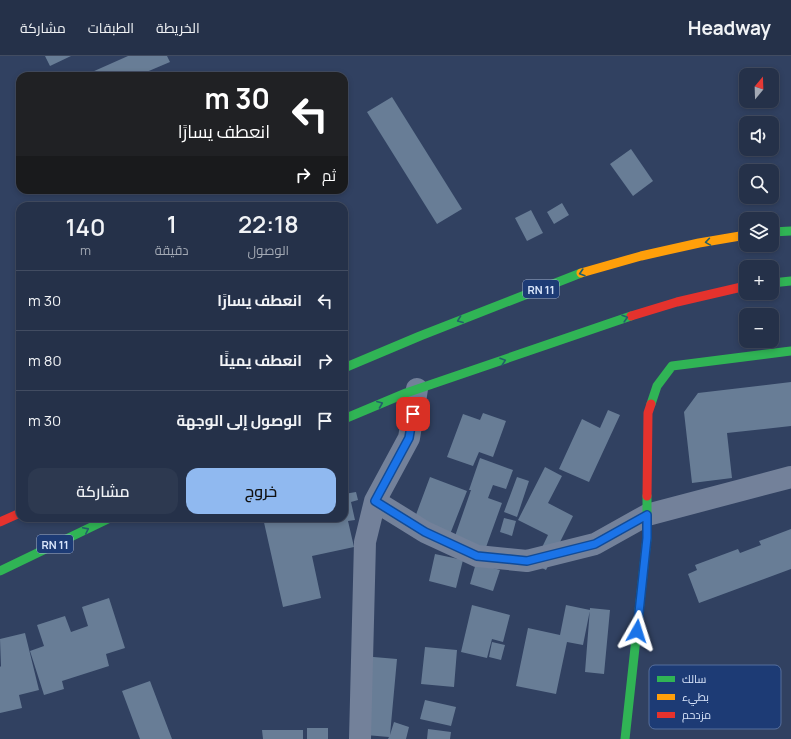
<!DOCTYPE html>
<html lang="ar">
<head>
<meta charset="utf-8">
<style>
  body { margin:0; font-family:Manrope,Cairo,sans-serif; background:#2d3950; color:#f1f3f6; direction:rtl; height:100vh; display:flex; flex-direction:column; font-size:15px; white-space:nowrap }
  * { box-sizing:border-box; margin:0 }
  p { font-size:13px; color:#a3a9b4 }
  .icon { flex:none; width:22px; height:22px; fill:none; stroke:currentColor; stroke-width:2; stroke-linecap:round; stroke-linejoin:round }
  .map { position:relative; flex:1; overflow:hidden; direction:ltr }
  .side { position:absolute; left:16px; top:146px; width:332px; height:320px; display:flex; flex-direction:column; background:#253149; border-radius:12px; box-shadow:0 2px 6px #0003,0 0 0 1px #424c61; direction:rtl }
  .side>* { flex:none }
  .guide { position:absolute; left:16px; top:16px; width:332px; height:122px; border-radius:12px; box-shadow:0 2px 6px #0003,0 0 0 1px #424c61; direction:rtl; background:#202124; color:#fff; overflow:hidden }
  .needle { width:26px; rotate:19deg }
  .buttons { position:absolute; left:739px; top:12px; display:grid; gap:8px }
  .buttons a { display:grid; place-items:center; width:40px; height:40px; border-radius:8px; background:#253149; box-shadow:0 2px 6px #0003,0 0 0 1px #424c61; font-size:20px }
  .pin { position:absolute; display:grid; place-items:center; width:34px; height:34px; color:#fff; margin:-17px; border-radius:8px; box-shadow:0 2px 6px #0006 }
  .me { position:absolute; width:44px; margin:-22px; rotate:6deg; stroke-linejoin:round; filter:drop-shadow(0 0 3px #0008) }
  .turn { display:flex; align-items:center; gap:14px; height:84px; padding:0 12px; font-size:18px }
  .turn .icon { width:52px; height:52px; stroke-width:2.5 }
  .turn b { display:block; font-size:28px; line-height:34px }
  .then { display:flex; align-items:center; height:38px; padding:0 12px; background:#0003; gap:8px; font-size:15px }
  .eta { display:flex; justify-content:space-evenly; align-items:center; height:68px; text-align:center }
  .eta b { font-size:24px; font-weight:600; line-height:28px }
  .primary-button { display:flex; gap:8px; margin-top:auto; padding:8px 12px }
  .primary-button a { flex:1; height:46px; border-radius:12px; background:#90b9f0; color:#111; font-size:16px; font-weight:600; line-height:46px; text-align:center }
  .primary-button a+a { background:#2d3950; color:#f1f3f6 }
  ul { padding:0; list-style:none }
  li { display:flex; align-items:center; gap:12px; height:60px; padding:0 12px; border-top:1px solid #424c61 }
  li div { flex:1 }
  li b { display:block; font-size:15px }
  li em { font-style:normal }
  header { display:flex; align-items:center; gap:24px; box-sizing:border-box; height:56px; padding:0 20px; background:#253149; border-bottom:1px solid #424c61 }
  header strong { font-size:19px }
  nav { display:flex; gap:22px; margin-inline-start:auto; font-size:14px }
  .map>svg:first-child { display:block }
  .building { fill:#687d96 }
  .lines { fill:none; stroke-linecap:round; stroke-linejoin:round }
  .street { stroke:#73819a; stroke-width:22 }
  .fast { stroke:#30b455; stroke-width:9 }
  .slow { stroke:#ff9f0a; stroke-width:9 }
  .jam { stroke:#e5322d; stroke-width:9 }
  .oneway { stroke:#235f6b }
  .route-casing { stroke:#114b97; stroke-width:10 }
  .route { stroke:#1a73e8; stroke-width:7 }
  .labels { text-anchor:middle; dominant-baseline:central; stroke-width:4; stroke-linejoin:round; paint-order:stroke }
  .shield { fill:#1d3b75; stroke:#a1b2d2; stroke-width:1 }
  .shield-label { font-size:11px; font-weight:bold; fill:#d9e5fa }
  .key { fill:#1d3b75; stroke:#556e9d; stroke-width:1 }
  .key-label { font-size:11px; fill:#d9e5fa }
</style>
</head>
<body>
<header>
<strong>Headway</strong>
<nav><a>الخريطة</a><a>الطبقات</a><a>مشاركة</a></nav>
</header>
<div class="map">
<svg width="791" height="683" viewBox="0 0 791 683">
  <rect width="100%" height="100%" fill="#314161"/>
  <!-- building -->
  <path class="building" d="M45 0H71L50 10Z
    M128 0H167L170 6 137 20H83Z
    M392 41 462 153 437 168 367 56Z
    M631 93 653 125 633 140 610 108Z
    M562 147 569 159 554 168 547 156Z
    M531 154 543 177 527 185 515 162Z
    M791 326V370L727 377 732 422 692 427 684 356 698 337Z
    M608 354 620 359 589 426 559 413 582 363 600 372Z
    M483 357 506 365 493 401 479 396 473 410 447 401 463 358 480 364Z
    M480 402 513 414 506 433 493 429 488 442 502 447 485 494 454 483 471 434H469Z
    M545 411 562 420 548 447 573 460 546 514 534 508 548 479 518 464Z
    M430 421 467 435 447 486 411 472Z
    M517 421 529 425 517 461 504 456Z
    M356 436 358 444 351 446 355 464 348 465 354 491 312 500 321 542 283 551 263 462H344V438Z
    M504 462 516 465 512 480 500 476Z
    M791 473V513L699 547 688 518 697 514 695 509 738 493 740 497 761 489 759 485Z
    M435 498 463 504 456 532 429 525Z
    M476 507 500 514 493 535 470 528Z
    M109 542 125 592 106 598 109 610 62 625 64 633 44 639 30 595 44 590 37 569 65 560 71 576 88 570 82 551Z
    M472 549 510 559 503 586 492 583 487 602 461 596Z
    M566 549 590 554 583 589 567 586 556 638 516 630 528 572 560 579Z
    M590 552 610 554 604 618 585 616Z
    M25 577 39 634 19 639 22 652 0 657V611L1 610 0 583Z
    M492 586 505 589 501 604 489 601Z
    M425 591 457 594 454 631 421 628Z
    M362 600 397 603 390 679 394 666 409 671 406 683H388L389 681 354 678Z
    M150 625 172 683H140L122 635Z
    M425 644 456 651 451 670 420 663Z
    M307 672H328V683H307Z
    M428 673 451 676 450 683H427Z
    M262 674H303V683H263Z"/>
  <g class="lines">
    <!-- street -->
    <path class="street" d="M375 445 425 476 477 500 527 505 595 488 647 459 791 421
      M360 683 365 486 375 445 409 382 417 333"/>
    <!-- fast -->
    <path class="fast" d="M772 176 791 175
      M772 227 791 225
      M344 312 420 280 581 217
      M651 348 657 330 672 310 791 295
      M344 363 406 337 631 260
      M0 515 110 462
      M625 683 647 482V440"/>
    <!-- slow -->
    <path class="slow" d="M581 217 641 200 699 187 746 179"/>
    <!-- jam -->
    <path class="jam" d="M631 260 677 246 746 230
      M647 440 648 357 651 348
      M0 466 20 457"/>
  </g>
  <!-- one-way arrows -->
  <defs><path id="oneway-chevron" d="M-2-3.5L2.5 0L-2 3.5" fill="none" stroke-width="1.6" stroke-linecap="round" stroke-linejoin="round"/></defs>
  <g class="oneway">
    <use href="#oneway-chevron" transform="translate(708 186) rotate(171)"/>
    <use href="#oneway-chevron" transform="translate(582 217) rotate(163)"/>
    <use href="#oneway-chevron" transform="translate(625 262) rotate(-17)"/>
    <use href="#oneway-chevron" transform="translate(460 264) rotate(159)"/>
    <use href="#oneway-chevron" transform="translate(503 305) rotate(-19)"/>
    <use href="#oneway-chevron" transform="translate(380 348) rotate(-22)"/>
    <use href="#oneway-chevron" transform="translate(86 474) rotate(-26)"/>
  </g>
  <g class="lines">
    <defs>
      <path id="route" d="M413 358 409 382 375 445 425 476 477 500 527 505 595 488 647 459V482L637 575"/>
    </defs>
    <!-- route casing -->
    <use href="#route" class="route-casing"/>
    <!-- route -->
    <use href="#route" class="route"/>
  </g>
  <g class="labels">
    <!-- shield labels -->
    <g class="shield">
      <rect x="523" y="224" width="36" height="18" rx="3"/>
      <rect x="37" y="479" width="36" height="18" rx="3"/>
    </g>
    <g class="shield-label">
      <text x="541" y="233">RN 11</text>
      <text x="55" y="488">RN 11</text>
    </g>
  </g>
  <!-- legend -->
  <rect x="649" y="609" width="132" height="64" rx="6" class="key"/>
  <rect x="657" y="620" width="18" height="6" fill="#30b455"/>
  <rect x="657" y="638" width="18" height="6" fill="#ff9f0a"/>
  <rect x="657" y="656" width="18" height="6" fill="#e5322d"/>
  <g class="key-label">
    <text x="682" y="627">سالك</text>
    <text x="682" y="645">بطيء</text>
    <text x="682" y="663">مزدحم</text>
  </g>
</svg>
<div class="buttons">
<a><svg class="needle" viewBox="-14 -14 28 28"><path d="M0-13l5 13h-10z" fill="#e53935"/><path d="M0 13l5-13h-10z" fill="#a3a9b4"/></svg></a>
<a><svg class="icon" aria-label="sound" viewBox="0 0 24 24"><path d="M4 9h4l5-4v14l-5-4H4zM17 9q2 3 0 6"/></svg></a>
<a><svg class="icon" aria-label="search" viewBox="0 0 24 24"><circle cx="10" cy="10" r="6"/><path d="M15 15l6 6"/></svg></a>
<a><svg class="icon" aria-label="layers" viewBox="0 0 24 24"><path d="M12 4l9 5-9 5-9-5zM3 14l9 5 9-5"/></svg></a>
<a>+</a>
<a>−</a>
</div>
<div class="pin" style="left:413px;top:358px;background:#d93025"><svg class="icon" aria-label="arrive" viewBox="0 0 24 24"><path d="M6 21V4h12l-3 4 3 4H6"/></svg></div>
<svg class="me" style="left:637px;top:575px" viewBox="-20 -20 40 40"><path d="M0-17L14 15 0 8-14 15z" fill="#1a73e8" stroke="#fff" stroke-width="4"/></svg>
<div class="guide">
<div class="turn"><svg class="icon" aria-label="left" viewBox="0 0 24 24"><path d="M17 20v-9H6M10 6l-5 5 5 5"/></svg><div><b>30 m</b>انعطف يسارًا</div></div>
<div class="then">ثم<svg class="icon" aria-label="right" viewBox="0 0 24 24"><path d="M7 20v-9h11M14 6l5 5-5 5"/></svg></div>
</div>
<section class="side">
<div class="eta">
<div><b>22:18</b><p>الوصول</p></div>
<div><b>1</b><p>دقيقة</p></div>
<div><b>140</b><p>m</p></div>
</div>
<ul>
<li><svg class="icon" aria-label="left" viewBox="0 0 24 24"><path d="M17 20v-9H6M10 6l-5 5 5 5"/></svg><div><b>انعطف يسارًا</b></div><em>30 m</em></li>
<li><svg class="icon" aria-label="right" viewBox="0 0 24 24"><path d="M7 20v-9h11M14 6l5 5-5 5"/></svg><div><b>انعطف يمينًا</b></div><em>80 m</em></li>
<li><svg class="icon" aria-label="arrive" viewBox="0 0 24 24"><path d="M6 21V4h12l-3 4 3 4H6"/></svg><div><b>الوصول إلى الوجهة</b></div><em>30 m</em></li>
</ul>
<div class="primary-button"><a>خروج</a><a>مشاركة</a></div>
</section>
</div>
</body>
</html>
